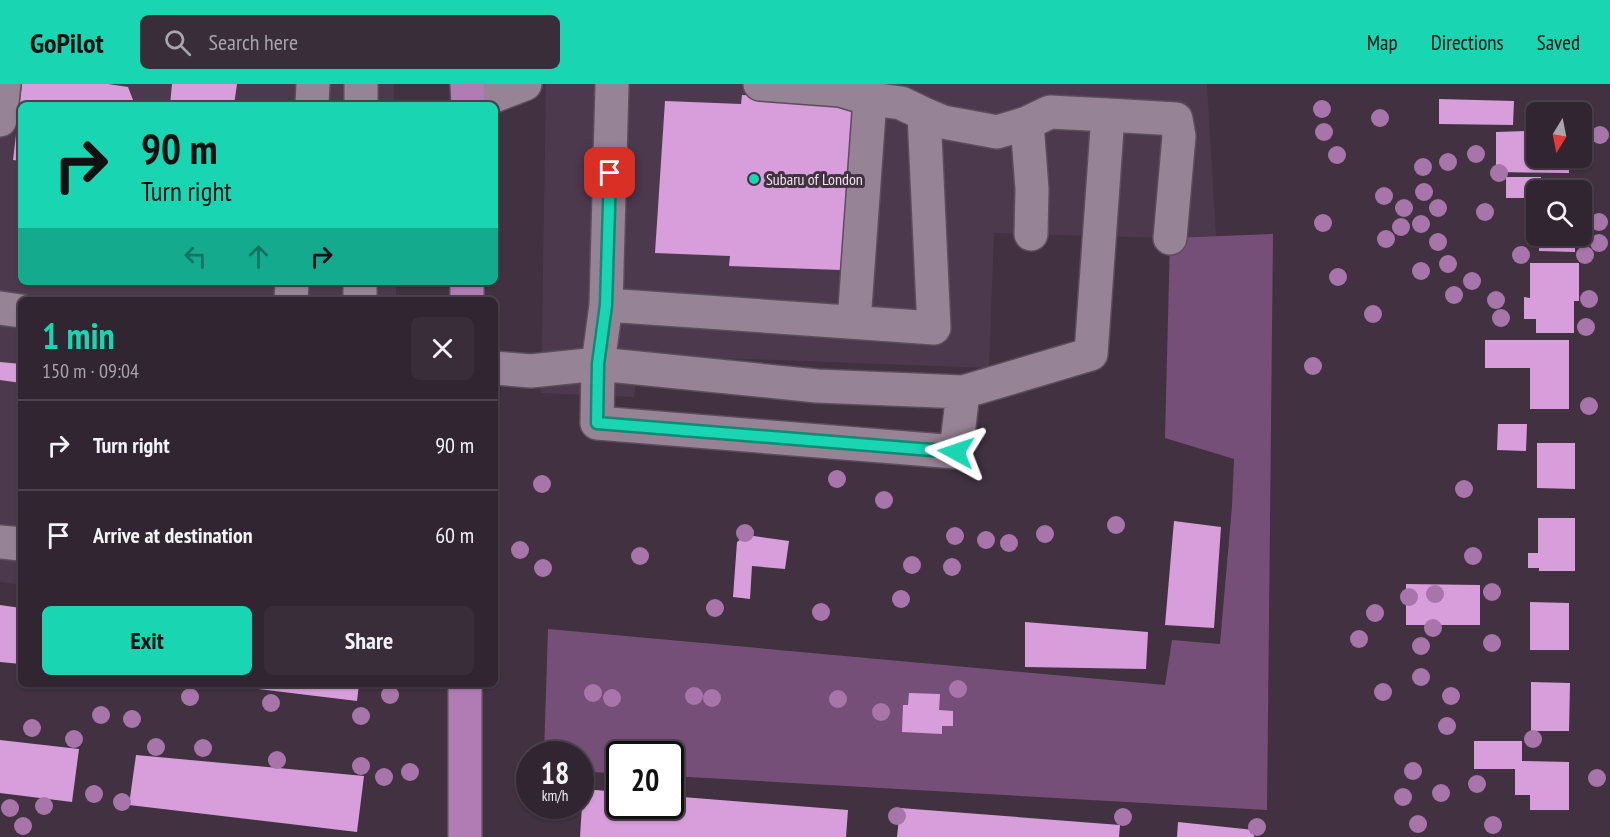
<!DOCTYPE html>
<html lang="en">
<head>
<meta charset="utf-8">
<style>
  body { margin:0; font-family:"PT Sans Narrow",sans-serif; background:#392d39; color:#f1f3f6; height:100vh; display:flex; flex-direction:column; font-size:22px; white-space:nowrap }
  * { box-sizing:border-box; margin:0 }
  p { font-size:20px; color:#a8a5ab }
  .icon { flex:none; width:33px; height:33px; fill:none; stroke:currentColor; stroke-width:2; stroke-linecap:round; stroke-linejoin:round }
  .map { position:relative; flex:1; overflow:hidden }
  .panel { position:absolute; left:18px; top:213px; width:480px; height:390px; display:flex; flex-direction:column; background:#312531; border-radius:9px; box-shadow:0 2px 4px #0004,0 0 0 2px #4c424d }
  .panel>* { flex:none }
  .top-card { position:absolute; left:18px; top:18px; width:480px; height:183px; border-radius:9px; box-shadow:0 2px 4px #0004,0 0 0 2px #4c424d; background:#19d5b2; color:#111; overflow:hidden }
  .needle { width:39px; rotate:190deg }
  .fabs { position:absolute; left:1526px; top:18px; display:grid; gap:12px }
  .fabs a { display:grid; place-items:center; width:66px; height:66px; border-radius:9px; background:#312531; box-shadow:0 2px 4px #0004,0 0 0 2px #4c424d; font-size:30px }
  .speed { position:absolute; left:516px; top:657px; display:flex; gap:12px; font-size:30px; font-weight:700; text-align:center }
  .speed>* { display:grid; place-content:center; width:78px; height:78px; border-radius:50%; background:#312531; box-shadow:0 2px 4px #0004,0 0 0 2px #4c424d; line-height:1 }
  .speed small { font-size:15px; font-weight:400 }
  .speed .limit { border:3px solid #111; border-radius:9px; background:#fff; color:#111 }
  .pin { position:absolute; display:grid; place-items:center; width:51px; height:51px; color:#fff; margin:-26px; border-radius:12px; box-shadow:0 3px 9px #0006 }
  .me { position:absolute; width:66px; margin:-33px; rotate:275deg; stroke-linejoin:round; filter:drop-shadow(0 0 4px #0008) }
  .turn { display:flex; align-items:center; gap:21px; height:126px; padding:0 24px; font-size:27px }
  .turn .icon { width:78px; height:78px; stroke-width:2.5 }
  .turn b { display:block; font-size:42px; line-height:51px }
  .lanes { display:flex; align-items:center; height:57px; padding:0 24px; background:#0003; justify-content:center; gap:30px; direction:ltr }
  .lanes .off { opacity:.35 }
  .round { display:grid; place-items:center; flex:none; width:63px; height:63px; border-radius:9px; background:#392d39 }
  .head { display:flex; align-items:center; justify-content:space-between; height:102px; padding:0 24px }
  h1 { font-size:36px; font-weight:800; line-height:45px; color:#19d5b2 }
  .button { display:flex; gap:12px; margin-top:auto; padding:12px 24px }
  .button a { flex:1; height:69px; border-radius:9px; background:#19d5b2; color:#111; font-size:24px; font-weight:800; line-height:69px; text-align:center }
  .button a+a { background:#392d39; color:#f1f3f6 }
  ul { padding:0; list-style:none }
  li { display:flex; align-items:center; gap:18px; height:90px; padding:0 24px; border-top:2px solid #4c424d }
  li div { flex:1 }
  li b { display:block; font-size:22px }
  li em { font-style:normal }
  header { display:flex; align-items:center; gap:36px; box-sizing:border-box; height:84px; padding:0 30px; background:#19d5b2; color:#111 }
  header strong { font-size:28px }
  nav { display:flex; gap:33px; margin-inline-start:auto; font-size:21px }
  .search { width:420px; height:54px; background:#392d39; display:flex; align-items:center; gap:15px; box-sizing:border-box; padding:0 21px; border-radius:9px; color:#a8a5ab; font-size:22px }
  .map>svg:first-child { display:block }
  .built { fill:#4d394e }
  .green { fill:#764f78 }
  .building { fill:#d89edb }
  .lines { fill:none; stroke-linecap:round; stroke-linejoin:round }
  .minor-casing { stroke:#5b4d5c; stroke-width:36 }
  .major-casing { stroke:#5b4d5c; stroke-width:36 }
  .minor { stroke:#968396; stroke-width:33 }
  .major { stroke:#b17cb4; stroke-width:33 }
  .tree { fill:#a775a9 }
  .route-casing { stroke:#108a74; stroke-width:15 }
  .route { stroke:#19d5b2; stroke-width:10 }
  .poi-dot { fill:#19d5b2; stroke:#413141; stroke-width:2 }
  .labels { text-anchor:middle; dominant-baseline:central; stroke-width:6; stroke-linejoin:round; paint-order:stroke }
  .poi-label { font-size:16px; fill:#efe5ef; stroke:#413141; text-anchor:start }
</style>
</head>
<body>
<header>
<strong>GoPilot</strong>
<div class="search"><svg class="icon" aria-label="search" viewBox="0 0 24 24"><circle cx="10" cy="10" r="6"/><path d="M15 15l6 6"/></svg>Search here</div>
<nav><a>Map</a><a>Directions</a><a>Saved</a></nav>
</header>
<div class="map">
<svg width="1610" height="753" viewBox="0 0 1610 753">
  <rect width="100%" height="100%" fill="#413141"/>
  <!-- built -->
  <path class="built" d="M0 0H394V21H21V198H396V216H21L0 222Z
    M546 0H1207L1216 152 1170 154 994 149 989 284 639 271 634 313 541 309Z
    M0 229 21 231V501L0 498Z"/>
  <!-- green -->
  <path class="green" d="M1273 150 1267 726 671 692 670 670H620L619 690 581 687 580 670H544L548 545 1165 601 1172 556 1220 560 1232 422 1234 375 1165 354 1170 154Z"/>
  <!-- building -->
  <path class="building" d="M22 0H108L128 3 135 21H21V77L13 76Z
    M172 0H237L234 21H170Z
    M742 11 853 15 841 186 729 182 730 172 655 169 665 17 741 20Z
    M1439 15 1514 17 1513 41 1439 40Z
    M1530 40H1536V74H1569V89L1496 88V48L1530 47Z
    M1506 93H1541V106H1536V114H1506Z
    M1527 134H1536V152H1575V168L1539 167V161H1527Z
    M1530 179H1579V217H1574V249H1536V235H1524V213L1530 214Z
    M1485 256H1569V325H1530V284H1485Z
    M0 278 21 280V299L0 296Z
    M1498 340H1527L1526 367 1497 366Z
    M1537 359H1575V405L1537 404Z
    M1538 434H1575V487H1539V484H1528V469H1538Z
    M1174 437 1221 443 1214 544 1165 541Z
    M747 451 789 457 785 485 752 482 750 515 733 513 737 458Z
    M1406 500 1480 501V541H1406Z
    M1530 518 1569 519V566H1530Z
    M0 521 21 524V580L0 578Z
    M1025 538 1148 548 1146 585 1025 583Z
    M1531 598 1570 599 1569 647H1531Z
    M226 600H359L357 617 226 601Z
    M909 609 940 610 939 626 953 627V642H942V650L902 648 903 621H908Z
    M0 656 79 665 72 718 0 709Z
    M1474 657H1522V677L1569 678V726H1530V711H1515V685H1474Z
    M136 671 364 692 357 748 129 721Z
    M583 705 620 708V722H670V712L848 726 846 753H580Z
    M900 724 1120 741 1119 753H897Z
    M1178 738 1254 746V753H1177Z"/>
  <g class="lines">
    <defs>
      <path id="minor" d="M760 0 840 6 870 15
        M312 21 313 0
        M361 21V0
        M470 21 525 0
        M1108 31 1176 35 1179 52 1170 154
        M0 36 4 0
        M1027 39 1032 105 1031 150
        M291 216 292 198
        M360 216V198
        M606 221 598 280 817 302 963 308
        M0 224 21 227
        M854 238 870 15 901 19 924 30
        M495 284 531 287 598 280 597 339 956 368 963 308 1091 270 1108 31 1050 28 1027 39 997 48 943 38 924 30 934 244 606 221 612 1
        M0 458 21 460"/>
      <path id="major" d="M467 0 468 21
        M467 216V198
        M465 753V600"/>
    </defs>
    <!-- minor casing -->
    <use href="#minor" class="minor-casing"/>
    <!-- major casing -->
    <use href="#major" class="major-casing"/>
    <!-- minor -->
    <use href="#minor" class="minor"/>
    <!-- major -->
    <use href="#major" class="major"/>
  </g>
  <!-- trees -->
  <g class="tree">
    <circle cx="1322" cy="25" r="9"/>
    <circle cx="1380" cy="34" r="9"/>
    <circle cx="1324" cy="48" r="9"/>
    <circle cx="1600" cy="51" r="9"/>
    <circle cx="1476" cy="70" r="9"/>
    <circle cx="1337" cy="71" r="9"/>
    <circle cx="1448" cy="78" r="9"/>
    <circle cx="1423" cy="83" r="9"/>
    <circle cx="1499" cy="89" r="9"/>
    <circle cx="1424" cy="108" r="9"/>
    <circle cx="1384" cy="112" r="9"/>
    <circle cx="1404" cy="124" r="9"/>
    <circle cx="1438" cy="124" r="9"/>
    <circle cx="1485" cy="128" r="9"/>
    <circle cx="1599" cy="138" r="9"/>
    <circle cx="1323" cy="139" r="9"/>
    <circle cx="1421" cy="140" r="9"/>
    <circle cx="1401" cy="143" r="9"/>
    <circle cx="1386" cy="155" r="9"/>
    <circle cx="1438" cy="158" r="9"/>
    <circle cx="1599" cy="159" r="9"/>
    <circle cx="1521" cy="171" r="9"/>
    <circle cx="1585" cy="171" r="9"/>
    <circle cx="1448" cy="180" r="9"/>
    <circle cx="1421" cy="187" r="9"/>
    <circle cx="1338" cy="193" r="9"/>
    <circle cx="1472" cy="197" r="9"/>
    <circle cx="1454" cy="211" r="9"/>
    <circle cx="1589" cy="215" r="9"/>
    <circle cx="1496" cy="216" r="9"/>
    <circle cx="1373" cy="230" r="9"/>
    <circle cx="1501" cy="234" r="9"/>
    <circle cx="1586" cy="243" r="9"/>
    <circle cx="1313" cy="282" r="9"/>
    <circle cx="1589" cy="322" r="9"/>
    <circle cx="837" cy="395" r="9"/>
    <circle cx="542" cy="400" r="9"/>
    <circle cx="1464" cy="405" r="9"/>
    <circle cx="884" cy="416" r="9"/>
    <circle cx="1116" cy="441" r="9"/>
    <circle cx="745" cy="449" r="9"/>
    <circle cx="1045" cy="450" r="9"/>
    <circle cx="955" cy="452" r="9"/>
    <circle cx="986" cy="456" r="9"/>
    <circle cx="1009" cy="459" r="9"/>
    <circle cx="520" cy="466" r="9"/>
    <circle cx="640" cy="472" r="9"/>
    <circle cx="1473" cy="472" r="9"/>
    <circle cx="912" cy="481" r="9"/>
    <circle cx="952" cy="483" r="9"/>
    <circle cx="543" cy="484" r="9"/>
    <circle cx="1492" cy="508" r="9"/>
    <circle cx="1435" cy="510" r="9"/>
    <circle cx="1409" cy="513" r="9"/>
    <circle cx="901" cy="515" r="9"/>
    <circle cx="715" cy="524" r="9"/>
    <circle cx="821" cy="528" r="9"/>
    <circle cx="1375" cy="529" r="9"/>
    <circle cx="1433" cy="544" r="9"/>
    <circle cx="1359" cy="555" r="9"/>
    <circle cx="1492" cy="559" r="9"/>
    <circle cx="1421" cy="562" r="9"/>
    <circle cx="1421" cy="593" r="9"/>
    <circle cx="958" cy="605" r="9"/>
    <circle cx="1383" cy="608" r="9"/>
    <circle cx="593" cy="609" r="9"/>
    <circle cx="390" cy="611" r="9"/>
    <circle cx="694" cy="612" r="9"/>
    <circle cx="1451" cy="612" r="9"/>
    <circle cx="190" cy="613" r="9"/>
    <circle cx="612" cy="614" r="9"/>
    <circle cx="712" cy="614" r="9"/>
    <circle cx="838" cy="615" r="9"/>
    <circle cx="271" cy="619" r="9"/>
    <circle cx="881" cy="628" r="9"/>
    <circle cx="101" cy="631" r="9"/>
    <circle cx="361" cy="632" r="9"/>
    <circle cx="132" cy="635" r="9"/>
    <circle cx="1447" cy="642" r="9"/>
    <circle cx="32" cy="644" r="9"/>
    <circle cx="74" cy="655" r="9"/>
    <circle cx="1533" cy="655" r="9"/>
    <circle cx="156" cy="663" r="9"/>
    <circle cx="203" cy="664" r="9"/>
    <circle cx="277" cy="676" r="9"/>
    <circle cx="361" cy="682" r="9"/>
    <circle cx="1413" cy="687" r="9"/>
    <circle cx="410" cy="688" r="9"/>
    <circle cx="384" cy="693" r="9"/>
    <circle cx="1597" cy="694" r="9"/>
    <circle cx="1477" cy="700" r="9"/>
    <circle cx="1441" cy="709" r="9"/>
    <circle cx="94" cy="710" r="9"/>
    <circle cx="1403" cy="713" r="9"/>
    <circle cx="122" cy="718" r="9"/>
    <circle cx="44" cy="722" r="9"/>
    <circle cx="10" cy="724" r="9"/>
    <circle cx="897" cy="732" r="9"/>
    <circle cx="1123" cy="733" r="9"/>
    <circle cx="1418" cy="740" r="9"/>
    <circle cx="1493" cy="741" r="9"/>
    <circle cx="23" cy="742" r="9"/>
    <circle cx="1257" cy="743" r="9"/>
  </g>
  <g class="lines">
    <defs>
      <path id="route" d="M610 89 606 221 598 280 597 339 956 368"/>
    </defs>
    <!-- route casing -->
    <use href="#route" class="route-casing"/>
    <!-- route -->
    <use href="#route" class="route"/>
  </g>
  <!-- markers -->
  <circle class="poi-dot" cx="754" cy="95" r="6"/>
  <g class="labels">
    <!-- poi labels -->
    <g class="poi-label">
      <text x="766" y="95">Subaru of London</text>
    </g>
  </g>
</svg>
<div class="fabs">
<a><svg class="needle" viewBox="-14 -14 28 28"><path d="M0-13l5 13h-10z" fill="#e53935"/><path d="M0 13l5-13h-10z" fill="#a8a5ab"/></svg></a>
<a><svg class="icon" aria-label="search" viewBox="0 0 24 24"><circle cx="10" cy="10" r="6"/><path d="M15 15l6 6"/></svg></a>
</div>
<div class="speed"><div>18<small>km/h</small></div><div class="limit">20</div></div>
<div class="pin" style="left:610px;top:89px;background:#d93025"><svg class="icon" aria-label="arrive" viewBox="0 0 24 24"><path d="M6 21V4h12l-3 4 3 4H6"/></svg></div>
<svg class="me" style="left:956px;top:368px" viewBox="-20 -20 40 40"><path d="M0-17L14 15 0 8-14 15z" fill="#19d5b2" stroke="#fff" stroke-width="4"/></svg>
<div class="top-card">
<div class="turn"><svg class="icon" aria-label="right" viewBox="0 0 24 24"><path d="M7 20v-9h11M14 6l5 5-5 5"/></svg><div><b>90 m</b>Turn right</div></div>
<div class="lanes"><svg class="icon off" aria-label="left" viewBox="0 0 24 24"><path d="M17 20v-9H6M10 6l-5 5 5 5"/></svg><svg class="icon off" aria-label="ahead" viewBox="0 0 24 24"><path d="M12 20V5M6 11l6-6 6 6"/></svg><svg class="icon" aria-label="right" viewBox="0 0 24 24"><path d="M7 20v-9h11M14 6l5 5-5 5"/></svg></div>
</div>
<section class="panel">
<div class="head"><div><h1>1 min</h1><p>150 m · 09:04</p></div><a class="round"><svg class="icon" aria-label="close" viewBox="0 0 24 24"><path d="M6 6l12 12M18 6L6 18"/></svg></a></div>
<ul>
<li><svg class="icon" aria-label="right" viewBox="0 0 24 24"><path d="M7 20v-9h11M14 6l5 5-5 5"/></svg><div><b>Turn right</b></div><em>90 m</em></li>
<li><svg class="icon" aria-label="arrive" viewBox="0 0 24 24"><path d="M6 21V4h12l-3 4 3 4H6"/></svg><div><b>Arrive at destination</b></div><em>60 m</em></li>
</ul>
<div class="button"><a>Exit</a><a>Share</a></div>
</section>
</div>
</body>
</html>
